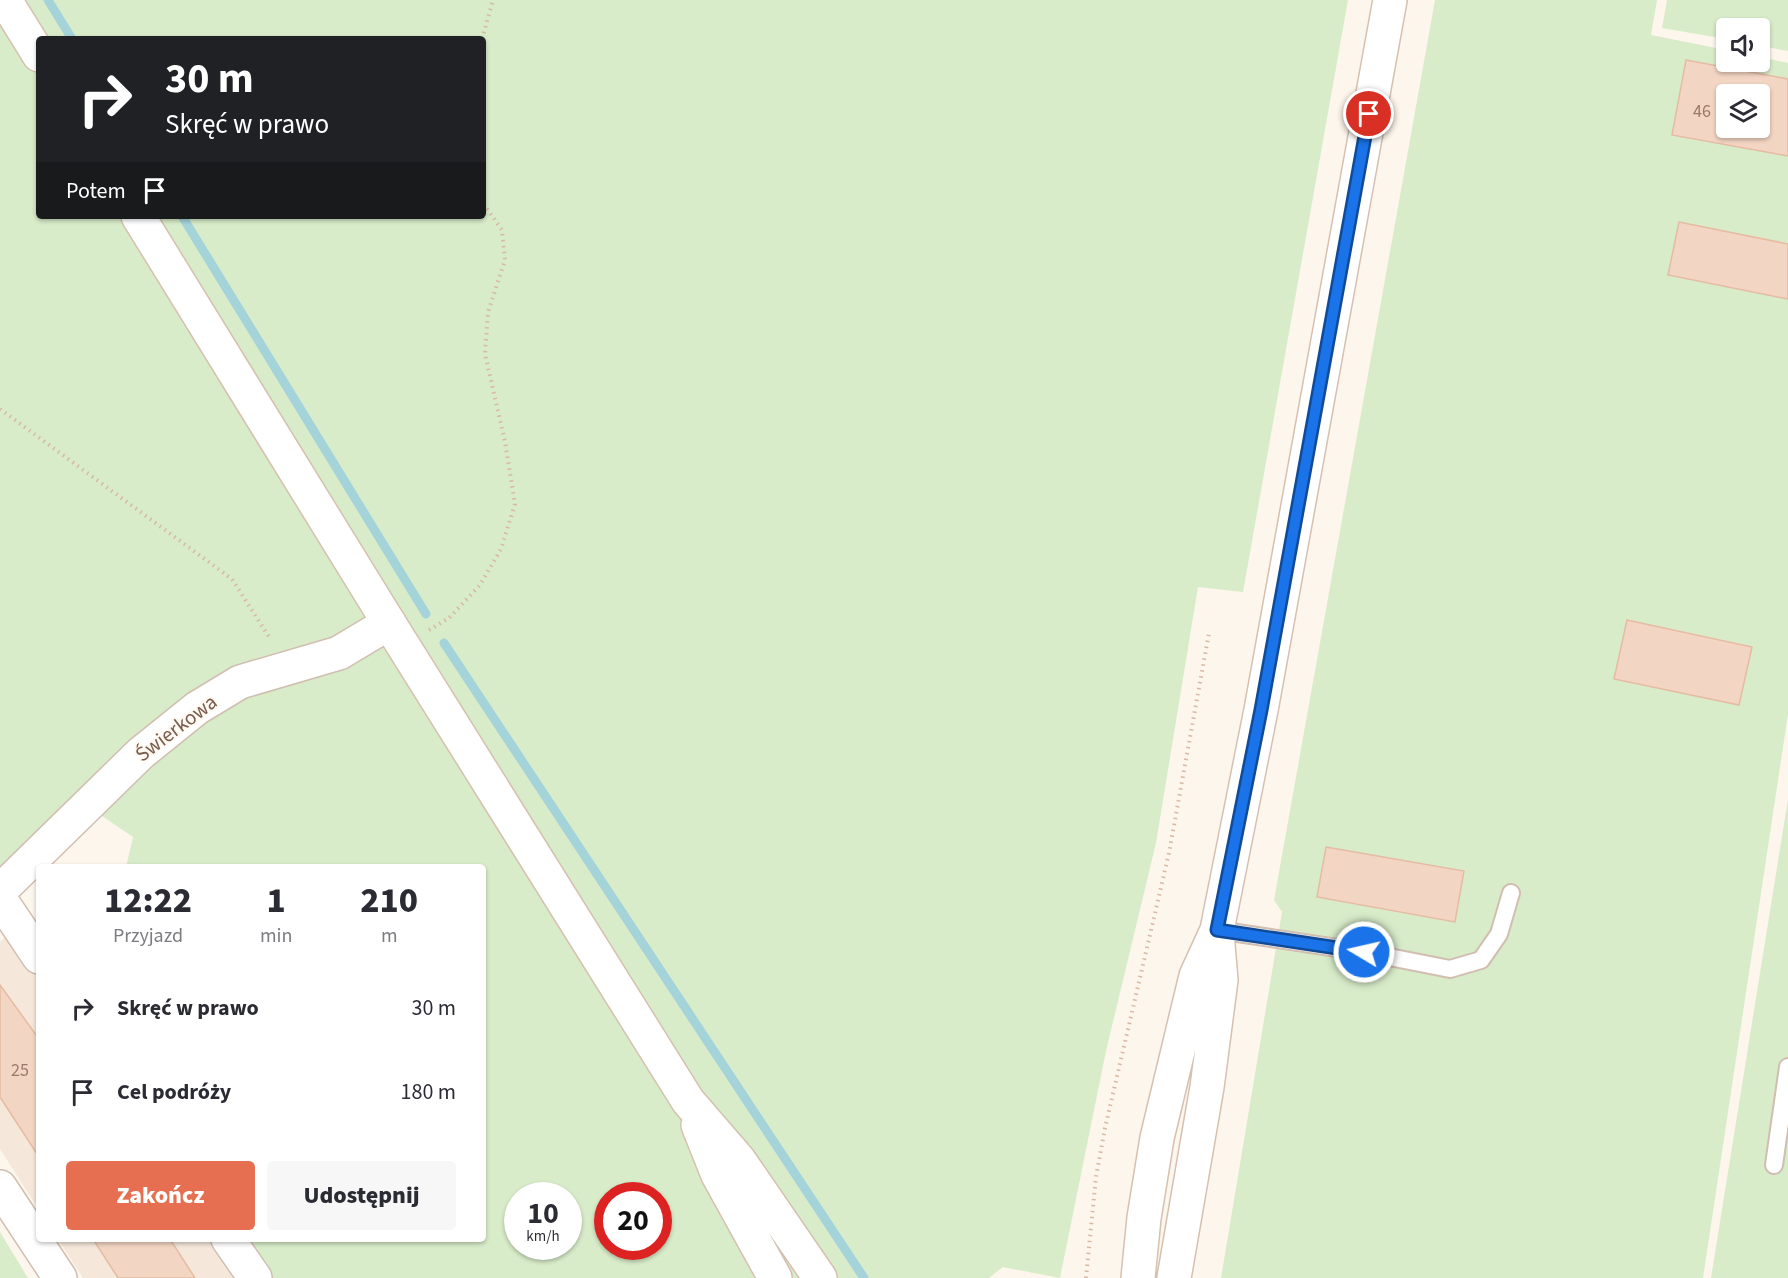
<!DOCTYPE html>
<html lang="pl">
<head>
<meta charset="utf-8">
<style>
  body { margin:0; font-family:"Source Sans 3",sans-serif; background:#f7f7f7; color:#2b2b33; height:100vh; display:flex; flex-direction:column; font-size:22px; white-space:nowrap }
  * { box-sizing:border-box; margin:0 }
  p { font-size:20px; color:#7c7c81 }
  .icon { flex:none; width:33px; height:33px; fill:none; stroke:currentColor; stroke-width:2; stroke-linecap:round; stroke-linejoin:round }
  .map { position:relative; flex:1; overflow:hidden }
  .details { position:absolute; left:36px; top:864px; width:450px; height:378px; display:flex; flex-direction:column; background:#fff; border-radius:6px; box-shadow:0 2px 4px #0004 }
  .details>* { flex:none }
  .guide { position:absolute; left:36px; top:36px; width:450px; height:183px; border-radius:6px; box-shadow:0 2px 4px #0004; background:#202124; color:#fff; overflow:hidden }
  .tools { position:absolute; left:1716px; top:18px; display:grid; gap:12px }
  .tools a { display:grid; place-items:center; width:54px; height:54px; border-radius:6px; background:#fff; box-shadow:0 2px 4px #0004; font-size:30px }
  .speed { position:absolute; left:504px; top:1182px; display:flex; gap:12px; font-size:30px; font-weight:700; text-align:center }
  .speed>* { display:grid; place-content:center; width:78px; height:78px; border-radius:50%; background:#fff; box-shadow:0 2px 4px #0004; line-height:1 }
  .speed small { font-size:15px; font-weight:400 }
  .speed .limit { border:9px solid #d22; background:#fff; color:#111 }
  .pin { position:absolute; display:grid; place-items:center; width:51px; height:51px; color:#fff; margin:-26px; border:3px solid #fff; border-radius:50%; box-shadow:0 2px 6px #0007 }
  .me { position:absolute; width:66px; margin:-33px; rotate:279deg; stroke-linejoin:round; filter:drop-shadow(0 0 4px #0008) }
  .turn { display:flex; align-items:center; gap:21px; height:126px; padding:0 30px; font-size:27px }
  .turn .icon { width:78px; height:78px; stroke-width:2.5 }
  .turn b { display:block; font-size:42px; line-height:51px }
  .then { display:flex; align-items:center; height:57px; padding:0 30px; background:#0003; gap:12px; font-size:22px }
  .eta { display:flex; justify-content:space-evenly; align-items:center; height:102px; text-align:center }
  .eta b { font-size:36px; font-weight:800; line-height:42px }
  .button { display:flex; gap:12px; margin-top:auto; padding:12px 30px }
  .button a { flex:1; height:69px; border-radius:6px; background:#e76f51; color:#fff; font-size:24px; font-weight:800; line-height:69px; text-align:center }
  .button a+a { background:#f7f7f7; color:#2b2b33 }
  ul { padding:0; list-style:none }
  li { display:flex; align-items:center; gap:18px; height:84px; padding:0 30px }
  li div { flex:1 }
  li b { display:block; font-size:22px }
  li em { font-style:normal }
  .map>svg:first-child { display:block }
  .residential { fill:#f5e8da }
  .green { fill:#d8ecc9; fill-rule:evenodd }
  .lines { fill:none; stroke-linecap:round; stroke-linejoin:round }
  .stream { stroke:#a5d3da; stroke-width:9 }
  .building { fill:#f3d5c3; stroke:#e6bba3; stroke-width:1.5; fill-rule:evenodd }
  .service-casing { stroke:#d1beb0; stroke-width:20 }
  .minor-casing { stroke:#d1beb0; stroke-width:36 }
  .secondary-casing { stroke:#d6c0b0; stroke-width:36 }
  .path { stroke:#d9b8a5; stroke-width:4; stroke-dasharray:1.5 4.5; stroke-linecap:butt }
  .service { stroke:#fff; stroke-width:16 }
  .minor { stroke:#fff; stroke-width:33 }
  .secondary { stroke:#fff; stroke-width:33 }
  .route-casing { stroke:#114b97; stroke-width:15 }
  .route { stroke:#1a73e8; stroke-width:10 }
  .labels { text-anchor:middle; dominant-baseline:central; stroke-width:4.5; stroke-linejoin:round; paint-order:stroke }
  .number-label { font-size:18px; fill:#987a6a }
  .street-label { font-size:21px; fill:#7a5c4d; stroke:#fffaf3 }
</style>
</head>
<body>
<div class="map">
<svg width="1788" height="1278" viewBox="0 0 1788 1278">
  <rect width="100%" height="100%" fill="#fdf6ec"/>
  <!-- residential -->
  <path class="residential" d="M12 931 39 972V1210L0 1149V942Z
    M58 1239H216L242 1278H83Z"/>
  <!-- green -->
  <path class="green" d="M0 0H1348L1243 592 1198 587 1156 843 1106 1051 1060 1278 1003 1267 989 1278H273L247 1239H483V867H126L133 837 77 799 0 870ZM39 39H483V216H39ZM518 1196H568V1246H518ZM608 1196H658V1246H608Z
    M1435 0H1657L1651 35 1726 50V62H1760V57L1788 63V714L1703 1278H1221L1282 912 1274 900ZM1726 94H1760V128H1726Z
    M1667 0H1788V51L1760 46V28H1726V39L1662 28Z
    M1788 799V1278H1711Z
    M0 1232 28 1278H0Z"/>
  <g class="lines">
    <!-- stream -->
    <path class="stream" d="M48 0 72 39
      M182 216 426 614
      M444 643 864 1278"/>
  </g>
  <!-- building -->
  <path class="building" d="M1686 60 1788 79V156L1672 135ZM1726 94H1760V128H1726Z
    M1679 222 1788 244V299L1668 275Z
    M1627 620 1752 647 1739 705 1614 679Z
    M1326 847 1464 871 1455 922 1317 897Z
    M0 985 39 1039V1157L0 1097Z
    M93 1239H170L195 1278H118Z"/>
  <g class="lines">
    <defs>
      <path id="service" d="M1217 930 1364 952 1450 969 1481 960 1499 934 1511 893
        M1774 1165 1788 1067"/>
      <path id="minor" d="M0 891 141 753 197 708 240 682 339 653 389 623
        M0 899 39 957
        M0 1187 60 1278
        M228 1239 255 1278"/>
      <path id="secondary" d="M5 0 39 55
        M138 216 389 623 688 1101 739 1160 820 1278
        M698 1125 718 1175 775 1278
        M1138 1278 1144 1218 1157 1138 1196 976 1217 930 1261 710 1390 0
        M1174 1278 1207 1087 1221 980 1217 933"/>
    </defs>
    <!-- service casing -->
    <use href="#service" class="service-casing"/>
    <!-- minor casing -->
    <use href="#minor" class="minor-casing"/>
    <!-- secondary casing -->
    <use href="#secondary" class="secondary-casing"/>
    <!-- path -->
    <path class="path" d="M482 39 493 0
      M0 409 232 579 271 640
      M429 630 449 618 480 585 501 549 515 504 505 442 485 354 488 312 505 260 502 230 483 203
      M1086 1278 1096 1177 1105 1128 1169 853 1209 633"/>
    <!-- service -->
    <use href="#service" class="service"/>
    <!-- minor -->
    <use href="#minor" class="minor"/>
    <!-- secondary -->
    <use href="#secondary" class="secondary"/>
  </g>
  <g class="lines">
    <defs>
      <path id="route" d="M1364 952 1217 930 1261 710 1369 114"/>
    </defs>
    <!-- route casing -->
    <use href="#route" class="route-casing"/>
    <!-- route -->
    <use href="#route" class="route"/>
  </g>
  <g class="labels">
    <!-- number labels -->
    <g class="number-label">
      <text x="1702" y="111">46</text>
      <text x="20" y="1070">25</text>
    </g>
    <!-- street labels -->
    <g class="street-label">
      <text transform="translate(176 728) rotate(-37)">Świerkowa</text>
    </g>
  </g>
</svg>
<div class="tools">
<a><svg class="icon" aria-label="sound" viewBox="0 0 24 24"><path d="M4 9h4l5-4v14l-5-4H4zM17 9q2 3 0 6"/></svg></a>
<a><svg class="icon" aria-label="layers" viewBox="0 0 24 24"><path d="M12 4l9 5-9 5-9-5zM3 14l9 5 9-5"/></svg></a>
</div>
<div class="speed"><div>10<small>km/h</small></div><div class="limit">20</div></div>
<div class="pin" style="left:1369px;top:114px;background:#d93025"><svg class="icon" aria-label="arrive" viewBox="0 0 24 24"><path d="M6 21V4h12l-3 4 3 4H6"/></svg></div>
<svg class="me" style="left:1364px;top:952px" viewBox="-20 -20 40 40"><circle r="17" fill="#1a73e8" stroke="#fff" stroke-width="3"/><path d="M0-11L8 9 0 5-8 9z" fill="#fff"/></svg>
<div class="guide">
<div class="turn"><svg class="icon" aria-label="right" viewBox="0 0 24 24"><path d="M7 20v-9h11M14 6l5 5-5 5"/></svg><div><b>30 m</b>Skręć w prawo</div></div>
<div class="then">Potem<svg class="icon" aria-label="arrive" viewBox="0 0 24 24"><path d="M6 21V4h12l-3 4 3 4H6"/></svg></div>
</div>
<section class="details">
<div class="eta">
<div><b>12:22</b><p>Przyjazd</p></div>
<div><b>1</b><p>min</p></div>
<div><b>210</b><p>m</p></div>
</div>
<ul>
<li><svg class="icon" aria-label="right" viewBox="0 0 24 24"><path d="M7 20v-9h11M14 6l5 5-5 5"/></svg><div><b>Skręć w prawo</b></div><em>30 m</em></li>
<li><svg class="icon" aria-label="arrive" viewBox="0 0 24 24"><path d="M6 21V4h12l-3 4 3 4H6"/></svg><div><b>Cel podróży</b></div><em>180 m</em></li>
</ul>
<div class="button"><a>Zakończ</a><a>Udostępnij</a></div>
</section>
</div>
</body>
</html>
